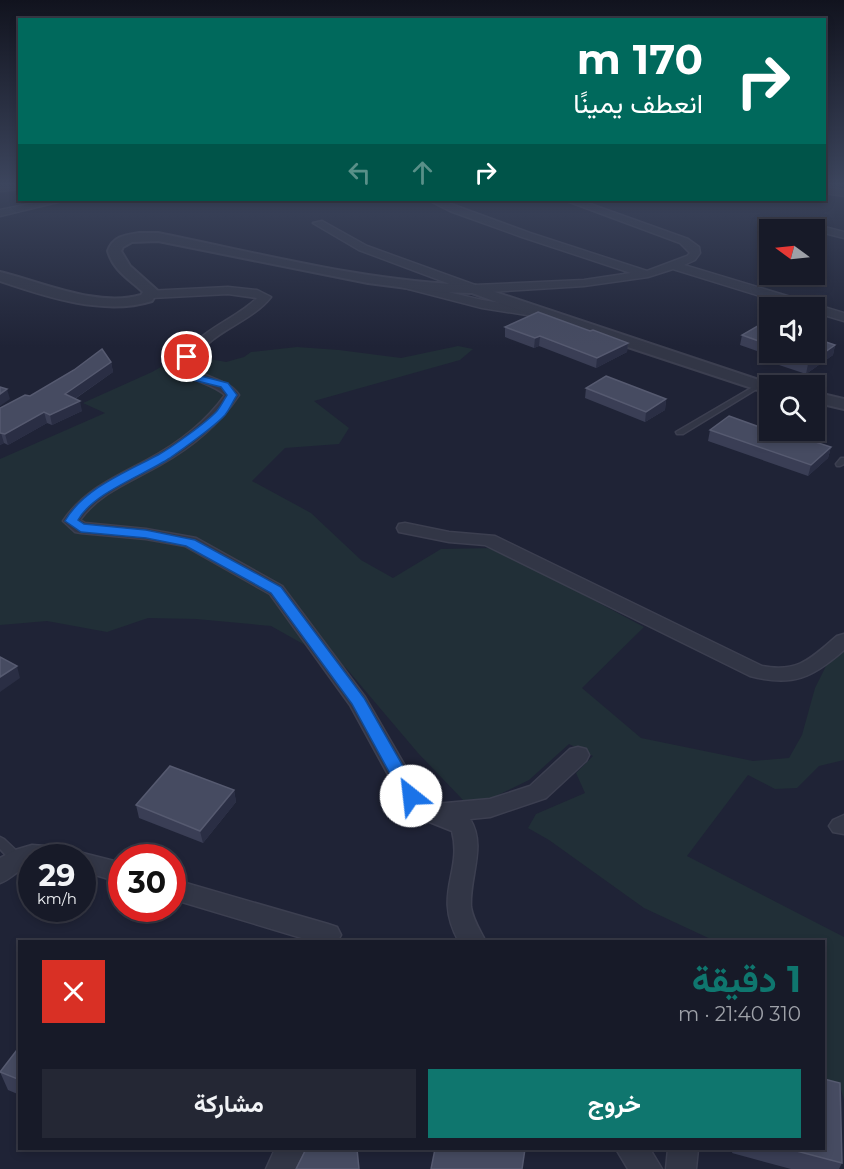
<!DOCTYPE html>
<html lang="ar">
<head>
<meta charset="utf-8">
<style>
  body { margin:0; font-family:Montserrat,Vazirmatn,sans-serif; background:#242734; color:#f1f3f6; direction:rtl; height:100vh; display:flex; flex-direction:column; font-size:22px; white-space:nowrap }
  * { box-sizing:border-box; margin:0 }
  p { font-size:20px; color:#9ea1a8 }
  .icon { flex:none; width:33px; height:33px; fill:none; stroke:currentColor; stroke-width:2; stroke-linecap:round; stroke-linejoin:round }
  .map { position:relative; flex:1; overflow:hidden; direction:ltr }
  .sheet { position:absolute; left:18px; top:940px; width:807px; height:210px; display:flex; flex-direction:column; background:#171a28; border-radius:0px; box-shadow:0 3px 9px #0003,0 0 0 2px #363845; direction:rtl }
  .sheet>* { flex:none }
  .banner { position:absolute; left:18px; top:18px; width:808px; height:183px; border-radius:0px; box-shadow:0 3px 9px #0003,0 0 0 2px #363845; direction:rtl; background:#00695c; color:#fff; overflow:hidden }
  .needle { width:39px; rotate:285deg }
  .controls { position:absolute; left:759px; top:219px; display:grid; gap:12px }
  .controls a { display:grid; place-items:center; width:66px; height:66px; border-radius:0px; background:#171a28; box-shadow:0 3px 9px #0003,0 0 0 2px #363845; font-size:30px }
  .speed { position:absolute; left:18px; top:844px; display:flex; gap:12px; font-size:30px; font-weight:700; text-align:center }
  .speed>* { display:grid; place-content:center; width:78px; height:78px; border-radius:50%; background:#171a28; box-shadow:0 3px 9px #0003,0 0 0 2px #363845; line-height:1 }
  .speed small { font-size:15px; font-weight:400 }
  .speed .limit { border:9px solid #d22; background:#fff; color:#111 }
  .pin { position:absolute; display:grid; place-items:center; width:51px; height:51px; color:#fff; margin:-26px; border:3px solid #fff; border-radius:50%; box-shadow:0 2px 6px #0007 }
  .me { position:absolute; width:66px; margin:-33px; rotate:331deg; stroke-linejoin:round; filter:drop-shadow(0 0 4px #0008) }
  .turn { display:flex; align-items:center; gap:21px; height:126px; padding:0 24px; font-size:27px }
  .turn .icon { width:78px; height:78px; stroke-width:2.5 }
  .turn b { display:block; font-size:42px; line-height:51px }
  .lanes { display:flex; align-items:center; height:57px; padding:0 24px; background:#0003; justify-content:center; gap:30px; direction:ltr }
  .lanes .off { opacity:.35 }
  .round { display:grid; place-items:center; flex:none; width:63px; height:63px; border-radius:0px; background:#242734 }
  .head { display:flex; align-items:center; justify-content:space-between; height:102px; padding:0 24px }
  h1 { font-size:36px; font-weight:700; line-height:45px; color:#0f766e }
  .cta { display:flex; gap:12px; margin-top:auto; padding:12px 24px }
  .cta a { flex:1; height:69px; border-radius:0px; background:#0f766e; color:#fff; font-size:24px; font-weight:700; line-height:69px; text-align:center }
  .cta a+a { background:#242734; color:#f1f3f6 }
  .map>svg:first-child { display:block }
  .green { fill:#212f37 }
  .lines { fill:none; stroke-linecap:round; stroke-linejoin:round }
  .service-casing { stroke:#3c3f50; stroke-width:3 }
  .minor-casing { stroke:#3c3f50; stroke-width:3 }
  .tertiary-casing { stroke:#3c3f50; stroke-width:4 }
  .service { fill:#323646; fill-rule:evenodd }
  .minor { fill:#323646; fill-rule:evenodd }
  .tertiary { fill:#323646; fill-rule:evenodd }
  .wall { fill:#3a3e55 }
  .shaded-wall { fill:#2a2e44 }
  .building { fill:#464b61; stroke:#565a70; stroke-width:1.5 }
  .route { fill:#1a73e8; stroke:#114b97; stroke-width:1.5 }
</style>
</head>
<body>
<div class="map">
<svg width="844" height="1169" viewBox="0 0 844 1169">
  <rect width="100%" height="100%" fill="#1f2336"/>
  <!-- green -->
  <path class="green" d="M458 346 473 349 460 360 314 401 349 428 339 444 285 448 252 481 311 513 361 560 393 578 441 549 496 548 644 627 582 688 641 738 753 761 789 758 802 735 815 688 827 664 844 650V760L819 766 797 788 775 789 748 775 687 856 844 937V1100L841 1090 824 1084V942H717L644 908 549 840 528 828 536 814 585 793 576 773 593 756 569 744 529 780 486 801 463 800 418 753 346 668 271 626 196 619 148 618 107 632 47 621 0 625V459L105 413 83 403 152 372 184 354 226 362 244 357 251 352 297 347 339 350 401 358Z"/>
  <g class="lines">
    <defs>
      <path id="service" d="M20 187V189L0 191V189Z
        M758 384 761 386 760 387 683 434H677L676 432Z
        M841 458H844V464L840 466H837L836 464Z
        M0 837 4 839 22 856 24 859 22 862C13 865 6 855 0 849Z"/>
      <path id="minor" d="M825 187 844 190V196L825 193Z
        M49 200H66L0 216V210Z
        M428 200H440L530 233 647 271 687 256 690 253 680 243 567 201 579 200 688 239 699 247 700 253 695 260 684 265 844 313V321L814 312V308H799L673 269 648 277 584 286 474 293 359 250 313 223 322 221 367 246 475 285 584 280 631 273 522 237 450 211Z
        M805 222 844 232V238L801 227 800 225Z
        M405 282 482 300 539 309 545 313 539 317 482 308 401 287 399 285Z
        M228 287 257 290 271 297C249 325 205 332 192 366 206 380 227 378 239 395 219 425 192 447 160 465 132 481 99 493 80 520L85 523 146 529 196 538 282 586 365 697 419 790 435 804 490 799 530 786 570 749 578 747 586 749 589 755 586 761 546 798 490 817 470 819C487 846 469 877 471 907 473 920 480 930 486 942H459C432 893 463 873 452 831L422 819 403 802 350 705 270 594 185 546 146 539 81 533 75 532 63 521C84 490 115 477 147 460 177 444 205 423 225 395 211 382 191 383 178 367 193 331 231 323 257 298L228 294 151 298 147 297V291Z
        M405 523 449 532 495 536 762 666C799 673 811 658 837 636L844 634V650C812 678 793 687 750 676L485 545 449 542 399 532 397 528 399 524Z
        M844 815V834L833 832 829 826 833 820Z
        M32 845 59 847 122 863V883L82 871V858H32V864C19 868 12 879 0 883V858L15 850Z
        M172 879 328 924 337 927 341 935 337 942H315L172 899Z
        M275 1149H307L298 1169H266Z
        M616 1149H650L662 1169H628Z
        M668 1149H698L696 1169H666Z"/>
      <path id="tertiary" d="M139 233H158C262 254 367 282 474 285L777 386H770V393L764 392 534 316 472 293 438 292 368 283 158 241 132 242 123 247 121 251 130 266 158 291 152 301C104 316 47 297 0 281V272C42 282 98 308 141 295L143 292C129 279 113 270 108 251 113 236 126 235 139 233Z
        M814 392 844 399V409L814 402Z"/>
    </defs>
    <!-- service casing -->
    <use href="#service" class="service-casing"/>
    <!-- minor casing -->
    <use href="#minor" class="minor-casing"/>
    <!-- tertiary casing -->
    <use href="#tertiary" class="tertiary-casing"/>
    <!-- service -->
    <use href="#service" class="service"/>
    <!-- minor -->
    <use href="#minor" class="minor"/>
    <!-- tertiary -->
    <use href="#tertiary" class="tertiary"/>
  </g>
  <!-- wall -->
  <path class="wall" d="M770 321V352H814L835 345 833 355 806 374 776 364 777 358 740 345 742 335Z
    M505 327 590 331 628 343 627 352 596 368 539 346 534 348 505 337Z
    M111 362 113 372 75 399 82 411 52 425 47 423 8 445 4 443 0 445V408Z
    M586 388 666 399 665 410 645 422 585 398Z
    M710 430 793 439 831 447 828 458 808 476 708 441Z
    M234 790 236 802 203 843 139 818 136 805Z
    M20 1046V1095L8 1090 0 1072Z
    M733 1149H824L842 1163 839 1169H791L732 1153Z"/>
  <!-- shaded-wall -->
  <path class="shaded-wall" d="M540 336 539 346 534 348 535 338Z
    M628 343 627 352 596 368 597 358Z
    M835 345 833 355 806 374 808 364Z
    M111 362 113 372 67 404 65 394Z
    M7 389 10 399 0 406V394Z
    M666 399 665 410 645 422 646 412Z
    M80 401 82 411 52 425 50 415Z
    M44 412 47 423 8 445 5 434Z
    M0 433H1L4 443 0 445Z
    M831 447 828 458 808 476 811 465Z
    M17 666 20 678 0 692V677Z
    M234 790 236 802 203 843 200 831Z"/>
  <!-- building -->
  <path class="building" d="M538 312 590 331 593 330 628 343 597 358 540 336 535 338 505 327Z
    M768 320 770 321V345L742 335Z
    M814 338 835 345 808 364 778 354 780 352H814Z
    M102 349 111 362 65 394 80 401 50 415 44 412 5 434 0 433V408L25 395 30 396 74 370Z
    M606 376 666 399 646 412 586 388Z
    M0 387 7 389 0 394Z
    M729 416 793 439 797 436 831 447 811 465 710 430Z
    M0 657 17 666 0 677Z
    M170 766 234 790 200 831 136 805Z
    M20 1046V1080L0 1072Z
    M824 1079 840 1083 842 1163 789 1149H824Z
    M306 1149H357L359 1169H296Z
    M435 1149H525L522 1169H431Z"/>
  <!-- sky -->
  <linearGradient id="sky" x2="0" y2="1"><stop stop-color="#11131e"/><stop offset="0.53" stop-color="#3c455d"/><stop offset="1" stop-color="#3c455d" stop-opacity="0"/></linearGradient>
  <rect width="844" height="347" fill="url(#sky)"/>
  <!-- route -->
  <path class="route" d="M187 354 192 357 191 367 197 375 228 383 237 395C233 401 230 409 225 415 214 427 184 448 170 458 144 475 93 493 78 520L84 524 146 530 195 540 281 587 364 698 420 796 417 801 411 803 405 801 352 704 271 593 186 546 146 538 81 532 65 521C83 489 126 472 158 455 171 448 207 422 217 411 221 406 224 400 227 395L221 387 189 379 180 368 182 357Z"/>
</svg>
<div class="controls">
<a><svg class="needle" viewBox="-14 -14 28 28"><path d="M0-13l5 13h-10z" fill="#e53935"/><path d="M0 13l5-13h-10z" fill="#9ea1a8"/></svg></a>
<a><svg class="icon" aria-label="sound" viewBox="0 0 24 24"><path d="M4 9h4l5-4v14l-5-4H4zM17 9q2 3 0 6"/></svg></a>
<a><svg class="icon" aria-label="search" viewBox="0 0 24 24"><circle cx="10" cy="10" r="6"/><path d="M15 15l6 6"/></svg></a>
</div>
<div class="speed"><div>29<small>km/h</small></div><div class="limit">30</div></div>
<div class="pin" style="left:187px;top:357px;background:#d93025"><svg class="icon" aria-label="arrive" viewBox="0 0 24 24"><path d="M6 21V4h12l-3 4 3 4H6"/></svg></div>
<svg class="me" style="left:411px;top:796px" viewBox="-20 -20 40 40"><circle r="19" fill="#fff"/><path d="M0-13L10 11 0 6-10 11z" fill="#1a73e8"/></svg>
<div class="banner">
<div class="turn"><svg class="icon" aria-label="right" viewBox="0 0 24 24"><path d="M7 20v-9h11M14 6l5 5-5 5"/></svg><div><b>170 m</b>انعطف يمينًا</div></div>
<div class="lanes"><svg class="icon off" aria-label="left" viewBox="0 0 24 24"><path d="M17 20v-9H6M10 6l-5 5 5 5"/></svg><svg class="icon off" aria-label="ahead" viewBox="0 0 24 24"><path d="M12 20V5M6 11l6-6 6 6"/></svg><svg class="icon" aria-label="right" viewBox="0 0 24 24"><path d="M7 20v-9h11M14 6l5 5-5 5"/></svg></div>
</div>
<section class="sheet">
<div class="head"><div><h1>1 دقيقة</h1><p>310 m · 21:40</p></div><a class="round" style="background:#d93025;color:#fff"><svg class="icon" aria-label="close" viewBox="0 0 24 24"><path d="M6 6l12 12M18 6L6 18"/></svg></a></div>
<div class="cta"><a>خروج</a><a>مشاركة</a></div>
</section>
</div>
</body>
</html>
